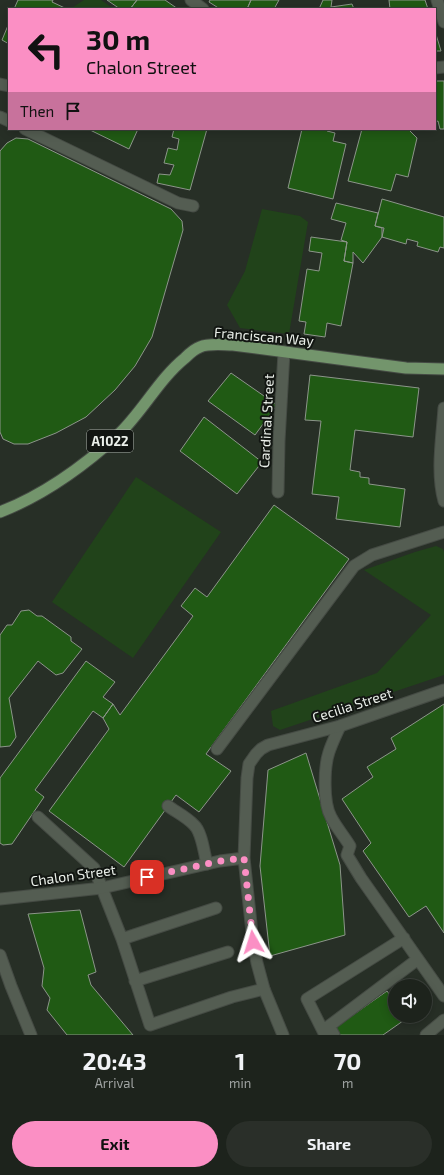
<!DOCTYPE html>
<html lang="en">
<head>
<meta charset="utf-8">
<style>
  body { margin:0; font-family:"Exo 2",sans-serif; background:#2a2f29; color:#f1f3f6; height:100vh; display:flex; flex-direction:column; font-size:15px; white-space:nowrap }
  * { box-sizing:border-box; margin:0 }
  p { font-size:13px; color:#a0a4a3 }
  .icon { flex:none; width:22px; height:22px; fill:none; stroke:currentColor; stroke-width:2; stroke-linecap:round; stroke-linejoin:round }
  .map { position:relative; height:1035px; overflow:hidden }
  .details { display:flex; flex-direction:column; background:#1d231c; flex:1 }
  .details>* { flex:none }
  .top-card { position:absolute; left:8px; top:8px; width:428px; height:122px; border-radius:0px; box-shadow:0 2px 10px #0003,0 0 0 1px #3b403b; background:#fb8fc4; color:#111; overflow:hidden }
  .fabs { position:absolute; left:388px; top:979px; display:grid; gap:8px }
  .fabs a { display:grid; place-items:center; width:44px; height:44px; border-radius:50%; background:#1d231c; box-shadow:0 2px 10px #0003,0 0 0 1px #3b403b; font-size:20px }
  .pin { position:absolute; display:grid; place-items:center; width:34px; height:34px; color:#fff; margin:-17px; border-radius:8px; box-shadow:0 2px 6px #0006 }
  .me { position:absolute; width:44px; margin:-22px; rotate:354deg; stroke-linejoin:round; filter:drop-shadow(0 0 3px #0008) }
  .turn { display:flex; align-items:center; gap:14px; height:84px; padding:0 12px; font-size:18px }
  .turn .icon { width:52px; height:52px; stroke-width:2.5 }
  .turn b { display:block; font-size:28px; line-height:34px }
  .then { display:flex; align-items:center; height:38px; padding:0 12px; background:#0003; gap:8px; font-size:15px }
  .eta { display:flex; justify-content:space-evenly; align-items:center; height:68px; text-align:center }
  .eta b { font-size:24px; font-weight:700; line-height:28px }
  .action { display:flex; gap:8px; margin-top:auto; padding:8px 12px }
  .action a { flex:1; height:46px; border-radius:24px; background:#fb8fc4; color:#111; font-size:16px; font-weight:700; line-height:46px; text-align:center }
  .action a+a { background:#2a2f29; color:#f1f3f6 }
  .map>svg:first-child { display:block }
  .green { fill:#21431a }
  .building { fill:#205a14; stroke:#8c958a }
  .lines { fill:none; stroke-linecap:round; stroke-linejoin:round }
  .service-casing { stroke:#454b44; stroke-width:13 }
  .pedestrian-casing { stroke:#454b44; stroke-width:13 }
  .minor-casing { stroke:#454b44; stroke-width:13 }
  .secondary-casing { stroke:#454b44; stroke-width:13 }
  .primary-casing { stroke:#454b44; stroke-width:13 }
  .service { stroke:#545d52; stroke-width:11 }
  .pedestrian { stroke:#545d52; stroke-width:11 }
  .minor { stroke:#545d52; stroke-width:11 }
  .secondary { stroke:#545d52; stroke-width:11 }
  .primary { stroke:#73956c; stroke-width:11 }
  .route { stroke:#fb8fc4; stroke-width:7; stroke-dasharray:0 12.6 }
  .labels { text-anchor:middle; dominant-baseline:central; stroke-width:4; stroke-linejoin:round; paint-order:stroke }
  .shield { fill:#121612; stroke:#aaafa9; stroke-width:1 }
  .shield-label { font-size:13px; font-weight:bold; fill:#ebf0ea }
  .street-label { font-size:14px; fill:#ebf0ea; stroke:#121612 }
</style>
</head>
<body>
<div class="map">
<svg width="444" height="1035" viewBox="0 0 444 1035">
  <rect width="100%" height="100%" fill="#272f26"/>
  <!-- green -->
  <path class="green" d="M84 0H101L114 9H74L73 7Z
    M262 209 300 216 308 222 289 334 240 328 227 305 245 271Z
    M136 477 221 532 133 658 52 602Z
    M436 546 443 549 444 552V675L280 730 273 726 271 711 377 673 431 615 364 570 415 552Z"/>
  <!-- building -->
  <path class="building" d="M18 0H53L52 2 67 9H14Z
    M107 0H137L130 9H120Z
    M137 0H165L178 9H130Z
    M210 0H251L247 9H220L209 2Z
    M251 0H279L274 9 271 8 270 9H247Z
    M323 0H332L331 7 352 4 354 9H319Z
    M389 0H425L428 9H390Z
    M9 23V44L2 40Z
    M435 31 441 51H435Z
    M435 81H444V129H440L438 121 435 122Z
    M88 129H138L129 149Z
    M174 129H207L190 190 157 183 159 174 170 175 174 165 164 163 168 148 177 150 179 139 172 137Z
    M302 129H327V131L335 133 333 141 346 144 333 199 288 188Z
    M362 129H411L409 130 417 138 408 177 396 174 391 191 348 181Z
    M16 138 28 139 171 209 182 221 183 230 152 337 135 366 115 390 86 417 56 433 28 444H14L3 439 0 432V151L7 143Z
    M382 199 444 217V248L440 247 438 252 417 246 418 242 407 239 406 244 382 237 384 228 375 226Z
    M336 203 378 213 375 226 382 228V237L363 263 353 252V263L344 261 347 242 341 240 346 223 331 219Z
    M311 237 347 242 344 261 353 263 341 326 327 323 325 337 304 334 306 322 299 321 307 269 319 271 322 253 309 251Z
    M231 373 277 405 255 435 208 401Z
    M310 375 419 388 413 437 355 430 350 470 360 472V477L369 478V484L405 489 400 527 336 519 339 497 312 494 321 421 305 420Z
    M204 417 262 462 237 494 180 451Z
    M274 505 349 559 206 754 231 771 199 812 176 795 124 867 49 811 109 729 103 718 113 704 120 715 193 616 181 606 195 588 207 597Z
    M29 610 37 616H42L71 637V641L82 649 63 673 56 675 38 661 9 698 16 737 10 746 0 747V635L7 625H12L21 611Z
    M86 661 115 682 103 697 113 704 103 718 93 711 35 790 44 797 12 844 3 845 0 843V778Z
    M444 704V933L426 906 409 917 363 851 371 843 342 799 373 777 367 767 396 749 391 738Z
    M306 753 340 865 345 935 270 956 260 866 268 770Z
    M80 910 96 972 88 975 91 985 133 1035H67L47 1010 50 998 42 986 44 968 28 914Z
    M387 991 395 1002V1016H410L383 1035H338L333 1029Z"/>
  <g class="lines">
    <defs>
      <path id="service" d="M0 84 9 86
        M340 726C336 735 332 743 329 752 324 767 323 803 331 817 336 827 344 836 350 846L347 855 361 878 444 996
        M217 749 354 566 372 555 444 532
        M168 806C176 812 187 817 194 825 202 832 204 853 207 864
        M38 817 94 868 122 939 150 1025 232 997 264 989
        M122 939 216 908
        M135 981 228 952
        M325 1035 307 999 404 938
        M334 1035 329 1026 418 959
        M426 1035 444 1020"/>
      <path id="pedestrian" d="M0 117 9 121
        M25 129 178 203 193 206"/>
      <path id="minor" d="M191 0 203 9
        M437 0 444 22
        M435 68 444 67
        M444 408C442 438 436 472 444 501
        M278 492 279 441 284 352
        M0 899 102 888 220 861 244 858
        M283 1035 264 989 257 963 253 942 244 858 247 778 249 764 256 754 261 749 268 745 340 726 444 690"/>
      <path id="secondary" d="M0 955 11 986 31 1035"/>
      <path id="primary" d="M0 512C44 495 84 466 119 434 143 411 159 379 185 358 189 354 194 349 200 347 209 343 223 345 233 345L406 368 444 369"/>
    </defs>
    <!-- service casing -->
    <use href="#service" class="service-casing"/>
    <!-- pedestrian casing -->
    <use href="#pedestrian" class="pedestrian-casing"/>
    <!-- minor casing -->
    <use href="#minor" class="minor-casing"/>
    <!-- secondary casing -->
    <use href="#secondary" class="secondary-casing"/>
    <!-- primary casing -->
    <use href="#primary" class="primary-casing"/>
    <!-- service -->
    <use href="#service" class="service"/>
    <!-- pedestrian -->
    <use href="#pedestrian" class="pedestrian"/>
    <!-- minor -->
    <use href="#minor" class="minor"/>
    <!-- secondary -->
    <use href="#secondary" class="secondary"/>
    <!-- primary -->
    <use href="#primary" class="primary"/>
  </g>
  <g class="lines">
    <!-- route -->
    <path class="route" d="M147 877 220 861 244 858 253 942"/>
  </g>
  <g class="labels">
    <!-- shield labels -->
    <rect class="shield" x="87" y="430" width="46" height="22" rx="3"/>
    <g class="shield-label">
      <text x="110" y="441">A1022</text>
    </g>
    <!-- street labels -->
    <g class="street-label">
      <text transform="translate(264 336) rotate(5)">Franciscan Way</text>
      <text transform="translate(266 421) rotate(-87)">Cardinal Street</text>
      <text transform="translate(352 705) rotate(-18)">Cecilia Street</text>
      <text transform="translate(73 875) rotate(-8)">Chalon Street</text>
    </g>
  </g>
</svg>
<div class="fabs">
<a><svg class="icon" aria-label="sound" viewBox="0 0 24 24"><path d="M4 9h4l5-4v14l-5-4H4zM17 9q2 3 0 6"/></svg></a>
</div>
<div class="pin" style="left:147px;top:877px;background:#d93025"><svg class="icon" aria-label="arrive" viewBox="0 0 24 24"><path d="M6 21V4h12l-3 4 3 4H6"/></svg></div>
<svg class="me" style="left:253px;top:942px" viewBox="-20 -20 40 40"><path d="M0-17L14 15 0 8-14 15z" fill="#fb8fc4" stroke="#fff" stroke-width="4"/></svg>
<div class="top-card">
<div class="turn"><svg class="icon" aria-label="left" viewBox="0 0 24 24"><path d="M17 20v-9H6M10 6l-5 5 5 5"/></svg><div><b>30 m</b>Chalon Street</div></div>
<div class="then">Then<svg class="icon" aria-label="arrive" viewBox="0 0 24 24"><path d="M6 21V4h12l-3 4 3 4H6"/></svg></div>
</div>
</div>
<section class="details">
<div class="eta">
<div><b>20:43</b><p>Arrival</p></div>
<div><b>1</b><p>min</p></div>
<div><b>70</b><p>m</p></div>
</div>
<div class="action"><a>Exit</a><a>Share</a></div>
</section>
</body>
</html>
